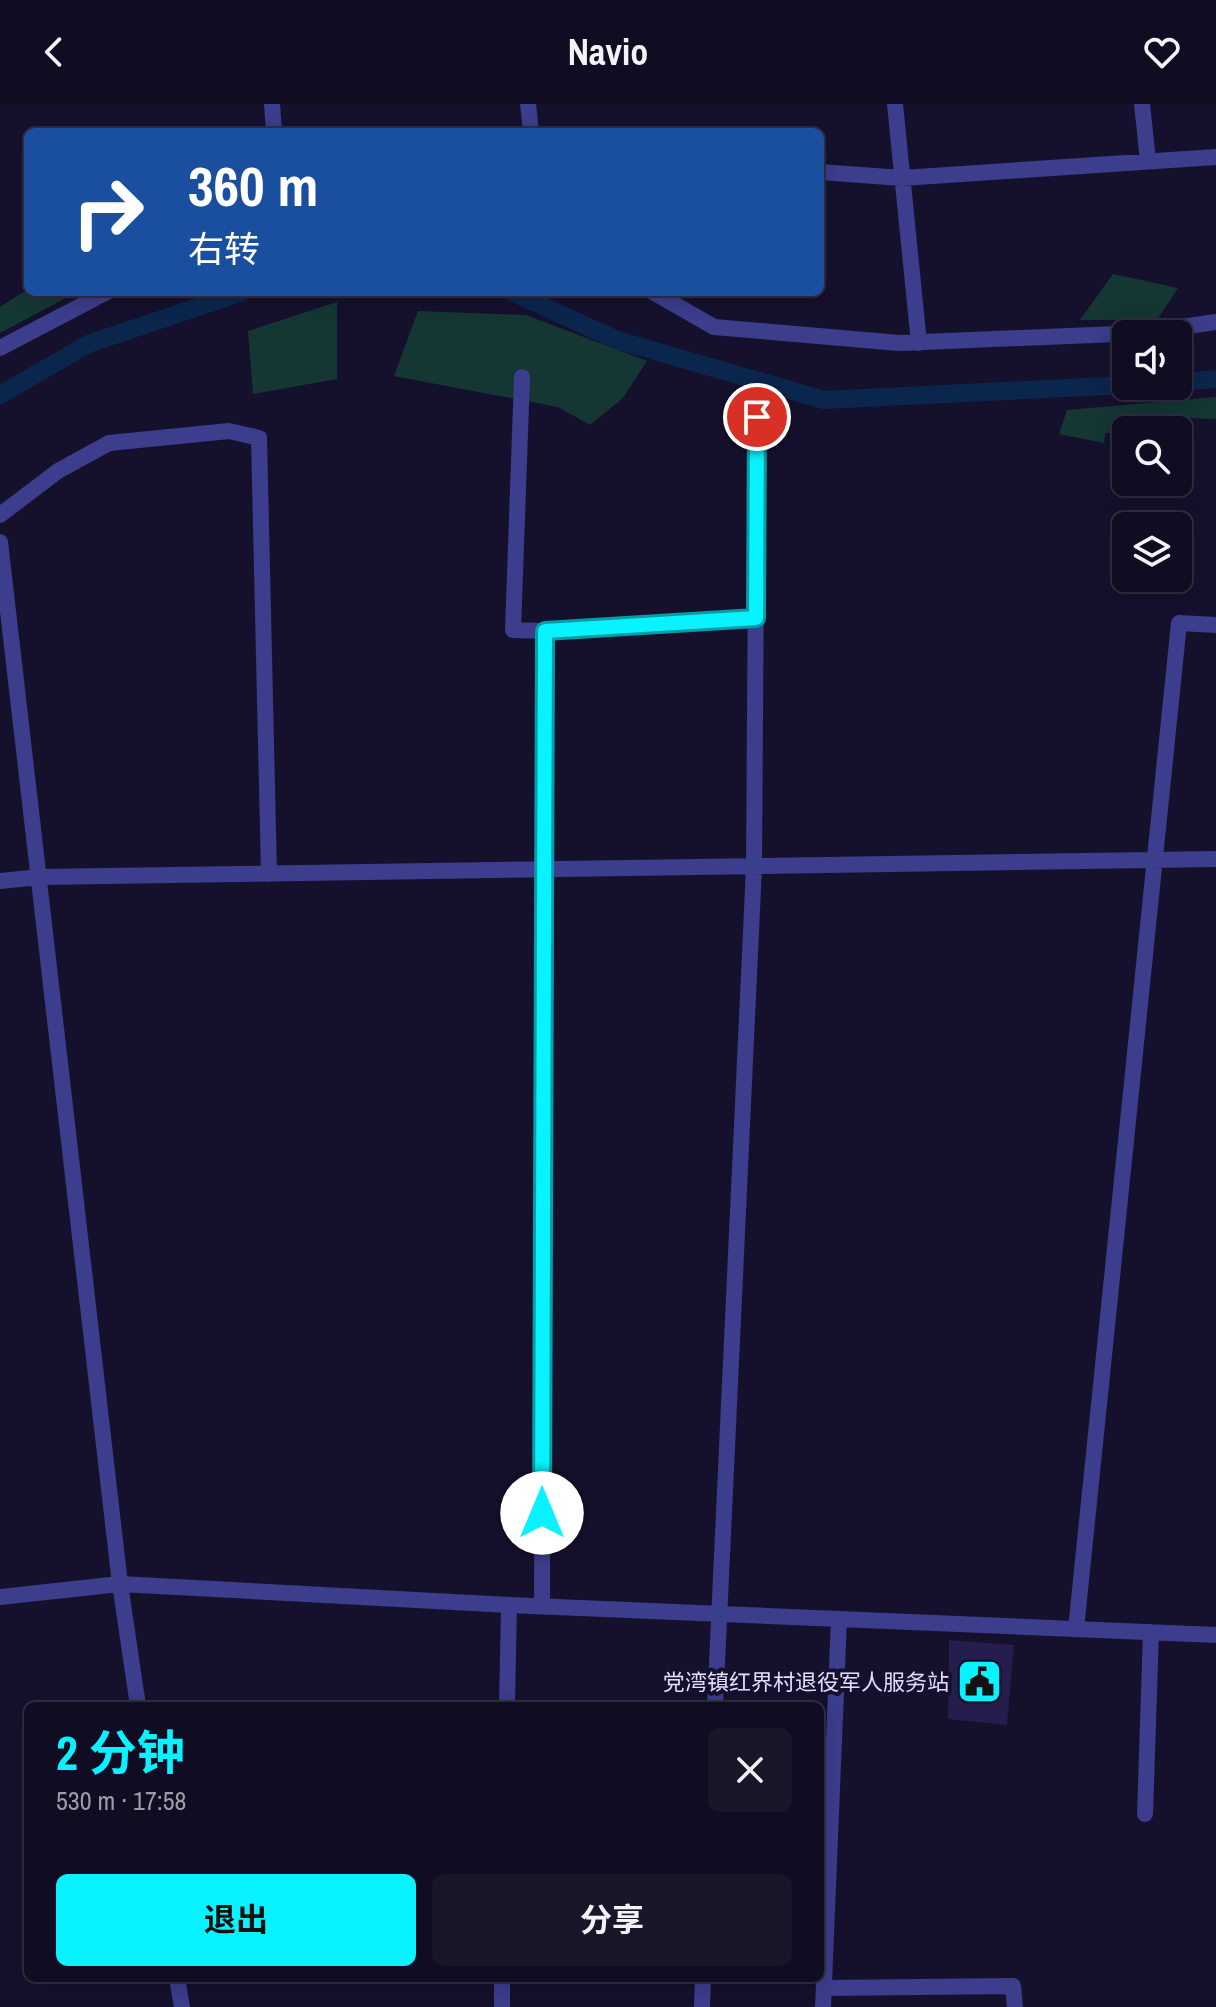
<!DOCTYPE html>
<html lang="zh">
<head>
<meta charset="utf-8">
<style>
  body { margin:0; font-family:"Archivo Narrow","Noto Sans SC",sans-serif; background:#19162a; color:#f1f3f6; height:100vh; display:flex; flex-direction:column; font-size:30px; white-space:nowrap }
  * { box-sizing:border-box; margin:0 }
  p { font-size:26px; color:#9c9ca5 }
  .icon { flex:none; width:44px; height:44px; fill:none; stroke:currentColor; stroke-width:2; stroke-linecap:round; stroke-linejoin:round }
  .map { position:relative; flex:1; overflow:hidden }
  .panel { position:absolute; left:24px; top:1598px; width:800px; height:280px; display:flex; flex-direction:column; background:#100d22; border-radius:12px; box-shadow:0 4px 20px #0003,0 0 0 2px #302d40 }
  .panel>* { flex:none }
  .guide { position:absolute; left:24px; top:24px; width:800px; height:168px; border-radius:12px; box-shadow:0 4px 20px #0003,0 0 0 2px #302d40; background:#1a4fa0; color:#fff; overflow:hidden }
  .buttons { position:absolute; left:1112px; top:216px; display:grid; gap:16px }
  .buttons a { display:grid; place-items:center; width:80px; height:80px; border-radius:12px; background:#100d22; box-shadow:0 4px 20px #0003,0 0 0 2px #302d40; font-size:40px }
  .pin { position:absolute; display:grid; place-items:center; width:68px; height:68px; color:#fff; margin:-34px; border:4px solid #fff; border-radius:50%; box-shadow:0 2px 8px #0007 }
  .me { position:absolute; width:88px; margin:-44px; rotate:0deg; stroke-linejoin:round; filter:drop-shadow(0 0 6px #0008) }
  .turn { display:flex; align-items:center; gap:28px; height:168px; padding:0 32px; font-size:36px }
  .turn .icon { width:104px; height:104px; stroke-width:2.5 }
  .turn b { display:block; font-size:56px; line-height:68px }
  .round { display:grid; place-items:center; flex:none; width:84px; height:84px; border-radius:12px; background:#19162a }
  .summary { display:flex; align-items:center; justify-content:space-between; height:136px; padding:0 32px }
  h1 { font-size:48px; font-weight:700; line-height:60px; color:#09f2ff }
  .button { display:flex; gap:16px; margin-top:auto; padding:16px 32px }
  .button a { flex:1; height:92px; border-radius:12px; background:#09f2ff; color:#111; font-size:32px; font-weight:700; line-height:92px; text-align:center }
  .button a+a { background:#19162a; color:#f1f3f6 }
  header { display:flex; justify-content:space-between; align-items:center; height:104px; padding:0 32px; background:#100d22; font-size:36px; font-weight:700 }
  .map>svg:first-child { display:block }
  .green { fill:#143734 }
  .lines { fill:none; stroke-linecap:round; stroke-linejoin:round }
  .canal { stroke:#0b264d; stroke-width:18 }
  .building { fill:#251d4e }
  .street { stroke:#3c3d8c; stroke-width:16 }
  .route-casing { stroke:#069da6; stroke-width:20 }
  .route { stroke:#09f2ff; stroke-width:14 }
  .labels { text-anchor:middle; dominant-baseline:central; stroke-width:8; stroke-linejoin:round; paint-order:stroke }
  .poi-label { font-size:22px; fill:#e0ddff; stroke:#15112d; text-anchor:end }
</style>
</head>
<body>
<header><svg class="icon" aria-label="back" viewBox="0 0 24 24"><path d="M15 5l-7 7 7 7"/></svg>Navio<svg class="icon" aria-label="heart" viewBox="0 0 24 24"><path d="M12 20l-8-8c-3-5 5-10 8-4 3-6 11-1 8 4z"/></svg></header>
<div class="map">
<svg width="1216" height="1903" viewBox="0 0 1216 1903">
  <rect width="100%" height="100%" fill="#15112d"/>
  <!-- green -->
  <path class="green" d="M1113 170 1178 184 1157 216H1080Z
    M28 185V188H77L0 229V203Z
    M337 198V275L253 290 248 227Z
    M418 207 526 211 647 257 622 295 590 321 558 303 394 272Z
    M1216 293V315L1189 314 1183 330H1178V326H1126V329H1105L1104 339 1059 330 1067 306Z"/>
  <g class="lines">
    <!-- canal -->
    <path class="canal" d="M512 188 617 236 824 296 1126 281
      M1178 278 1216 275
      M0 291 88 240 243 188"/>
  </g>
  <!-- building -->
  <path class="building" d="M949 1536 1014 1541 1007 1621 948 1615Z"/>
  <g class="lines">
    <!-- street -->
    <path class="street" d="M272 0 274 28
      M528 0 531 28
      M895 0 919 239
      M1142 0 1148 57
      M820 68 902 74 1216 53
      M653 188 714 223 899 239 1140 229 1216 218
      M0 244 107 188
      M522 273 513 526 545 527 756 514
      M0 411 58 367 109 339 229 327 259 334 269 770
      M0 438 120 1480 138 1602
      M0 777 40 773 1216 755
      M0 1493 120 1480 509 1501 1216 1531
      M542 1502 545 527
      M1076 1525 1179 519 1216 521
      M507 1602 509 1501
      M715 1602 754 763 757 313
      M1145 1710 1151 1528
      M177 1874 182 1903
      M824 1884 1013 1882 1015 1903
      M502 1903V1874
      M702 1903 703 1874
      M823 1903 839 1515"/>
  </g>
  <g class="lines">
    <defs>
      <path id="route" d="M542 1409 545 527 756 514 757 313"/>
    </defs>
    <!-- route casing -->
    <use href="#route" class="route-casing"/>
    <!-- route -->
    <use href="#route" class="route"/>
  </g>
  <!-- icons -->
  <defs>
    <symbol id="civic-square" viewBox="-11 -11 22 22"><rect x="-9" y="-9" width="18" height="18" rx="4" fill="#09f2ff" stroke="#15112d"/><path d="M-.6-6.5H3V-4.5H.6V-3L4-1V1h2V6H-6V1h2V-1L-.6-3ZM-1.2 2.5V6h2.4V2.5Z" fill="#111"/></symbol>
  </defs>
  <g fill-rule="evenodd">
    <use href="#civic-square" x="954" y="1552" width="51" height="51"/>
  </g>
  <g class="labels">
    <!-- poi labels -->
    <g class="poi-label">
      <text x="949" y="1578">党湾镇红界村退役军人服务站</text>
    </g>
  </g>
</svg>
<div class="buttons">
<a><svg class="icon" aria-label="sound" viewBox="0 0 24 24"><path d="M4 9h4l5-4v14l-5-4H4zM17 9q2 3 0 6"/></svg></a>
<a><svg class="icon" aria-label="search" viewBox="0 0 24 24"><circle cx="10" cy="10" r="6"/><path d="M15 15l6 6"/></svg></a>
<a><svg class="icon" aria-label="layers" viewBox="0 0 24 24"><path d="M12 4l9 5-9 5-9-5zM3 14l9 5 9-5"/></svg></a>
</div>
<div class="pin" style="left:757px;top:313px;background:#d93025"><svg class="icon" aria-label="arrive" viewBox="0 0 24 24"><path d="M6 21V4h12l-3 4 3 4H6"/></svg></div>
<svg class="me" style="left:542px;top:1409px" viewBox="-20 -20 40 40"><circle r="19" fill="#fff"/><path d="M0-13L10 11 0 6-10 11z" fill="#09f2ff"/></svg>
<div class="guide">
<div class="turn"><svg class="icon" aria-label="right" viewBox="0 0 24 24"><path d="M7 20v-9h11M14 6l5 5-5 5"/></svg><div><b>360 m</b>右转</div></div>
</div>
<section class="panel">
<div class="summary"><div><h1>2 分钟</h1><p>530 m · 17:58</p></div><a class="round"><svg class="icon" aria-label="close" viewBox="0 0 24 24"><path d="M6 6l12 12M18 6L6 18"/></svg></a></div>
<div class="button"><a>退出</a><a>分享</a></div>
</section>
</div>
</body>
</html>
